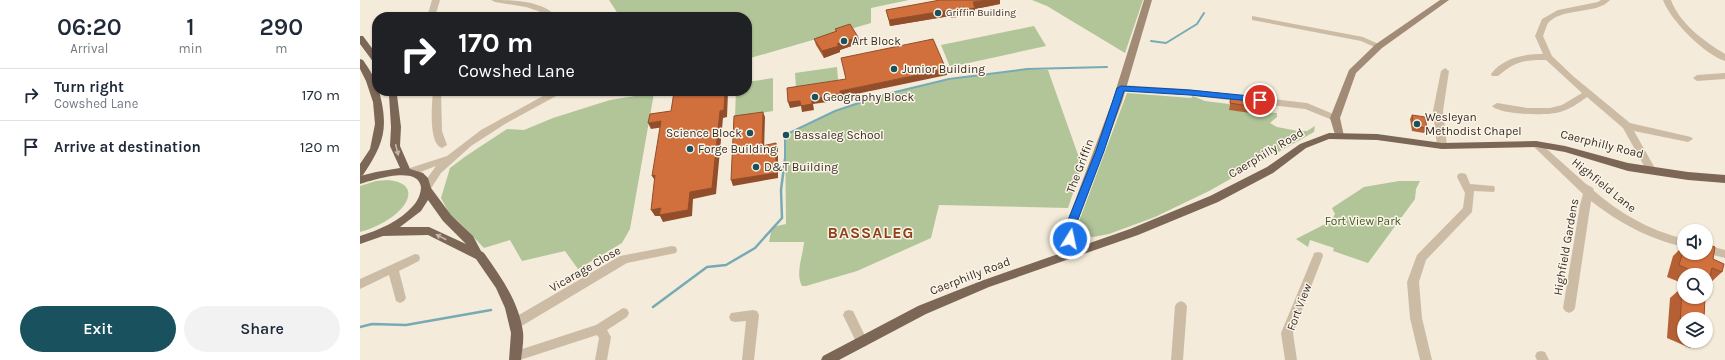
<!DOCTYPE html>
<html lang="en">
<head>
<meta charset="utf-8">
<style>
  body { margin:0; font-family:Karla,sans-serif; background:#f2f2f3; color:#1f2937; height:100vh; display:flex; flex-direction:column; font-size:15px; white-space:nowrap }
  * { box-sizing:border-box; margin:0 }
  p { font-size:13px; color:#747a83 }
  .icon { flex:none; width:22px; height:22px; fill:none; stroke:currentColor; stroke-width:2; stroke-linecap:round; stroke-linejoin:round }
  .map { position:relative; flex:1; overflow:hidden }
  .drawer { display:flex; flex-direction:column; background:#fff; width:360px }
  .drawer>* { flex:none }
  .top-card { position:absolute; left:12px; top:12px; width:380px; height:84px; border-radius:16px; box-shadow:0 1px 3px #0004; background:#202124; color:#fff; overflow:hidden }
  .buttons { position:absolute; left:1317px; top:224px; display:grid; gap:8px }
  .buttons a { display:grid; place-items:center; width:36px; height:36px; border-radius:50%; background:#fff; box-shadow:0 1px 3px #0004; font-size:20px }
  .pin { position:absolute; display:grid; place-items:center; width:34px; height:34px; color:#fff; margin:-17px; border:2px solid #fff; border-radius:50%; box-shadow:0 1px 4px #0007 }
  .me { position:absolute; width:44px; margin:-22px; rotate:10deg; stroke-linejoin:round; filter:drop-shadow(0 0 3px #0008) }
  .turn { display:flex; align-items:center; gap:14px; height:84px; padding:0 20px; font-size:18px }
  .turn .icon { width:52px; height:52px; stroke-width:2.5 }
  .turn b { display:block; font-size:28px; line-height:34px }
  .eta { display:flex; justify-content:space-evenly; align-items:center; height:68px; text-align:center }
  .eta b { font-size:24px; font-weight:600; line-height:28px }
  .cta { display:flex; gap:8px; margin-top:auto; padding:8px 20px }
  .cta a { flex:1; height:46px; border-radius:24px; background:#19525e; color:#fff; font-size:16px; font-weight:600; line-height:46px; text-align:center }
  .cta a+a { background:#f2f2f3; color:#1f2937 }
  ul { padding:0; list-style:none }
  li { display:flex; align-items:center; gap:12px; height:52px; padding:0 20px; border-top:1px solid #e0e1e3 }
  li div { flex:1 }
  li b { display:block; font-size:15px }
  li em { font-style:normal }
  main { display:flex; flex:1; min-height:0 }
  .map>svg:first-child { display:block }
  .green { fill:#b1c599 }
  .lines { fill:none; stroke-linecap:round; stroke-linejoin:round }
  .stream-far1 { stroke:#77abb4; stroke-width:2 }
  .stream { stroke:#77abb4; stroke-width:2.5 }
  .street { fill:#cdbca5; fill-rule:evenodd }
  .secondary { fill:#a18b76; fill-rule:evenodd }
  .primary { fill:#7c6757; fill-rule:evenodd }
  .wall { fill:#b46034 }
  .shaded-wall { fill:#924e2a }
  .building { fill:#d1703c; stroke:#924e2a }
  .oneway { fill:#c2b5a6 }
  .route { fill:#1a73e8; stroke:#114b97 }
  .poi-dot { fill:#19525e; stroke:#fbf4e7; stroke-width:1.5 }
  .labels { text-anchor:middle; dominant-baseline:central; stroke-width:3; stroke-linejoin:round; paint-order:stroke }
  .far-poi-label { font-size:10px; fill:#382e27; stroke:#fbf4e7; text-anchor:start }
  .poi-label { font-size:12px; fill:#382e27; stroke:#fbf4e7; text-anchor:start }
  .street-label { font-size:12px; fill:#382e27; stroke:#fbf4e7 }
  .park-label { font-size:12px; fill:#425928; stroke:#fbf4e7 }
  .district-label { font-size:16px; font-weight:bold; letter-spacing:1px; fill:#8f4219; stroke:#fbf4e7 }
</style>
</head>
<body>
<main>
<section class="drawer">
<div class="eta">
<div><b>06:20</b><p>Arrival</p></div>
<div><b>1</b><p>min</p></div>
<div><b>290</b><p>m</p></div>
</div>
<ul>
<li><svg class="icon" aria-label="right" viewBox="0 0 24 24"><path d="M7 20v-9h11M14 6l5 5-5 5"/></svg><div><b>Turn right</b><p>Cowshed Lane</p></div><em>170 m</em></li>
<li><svg class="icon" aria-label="arrive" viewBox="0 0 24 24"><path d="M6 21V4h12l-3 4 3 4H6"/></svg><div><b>Arrive at destination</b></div><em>120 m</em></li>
</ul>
<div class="cta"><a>Exit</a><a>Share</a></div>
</section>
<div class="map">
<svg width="1365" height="360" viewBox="0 0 1365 360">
  <rect width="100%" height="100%" fill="#f4ebda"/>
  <!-- green -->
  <path class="green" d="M249 0H549L511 8V23L387 59V17H260Z
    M672 0H783L765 53 687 6Z
    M674 26 686 46 590 67 581 45Z
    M477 67 478 80 436 87 435 73Z
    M667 69 688 70 722 166 708 208 579 205 571 238 497 271 446 286H442C435 273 443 256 444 242H409L412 227 426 224 425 135C442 127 458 118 475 111 536 86 602 77 667 69Z
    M413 78V111L375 117 376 91H387V82Z
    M294 93 270 229 262 243 218 269 205 251 162 261 150 240 124 248 98 221 90 215 81 198 90 168 106 156 147 129 164 130 193 118 250 100Z
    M767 93 831 98 833 96 845 101 869 104V110L917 113V117L910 123 917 127 938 131H947L955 126 954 132 849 191 795 217 749 234 733 237 721 235 718 231V224Z
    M28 180C58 183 51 203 32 217 22 224 11 229 0 232V186L16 181Z
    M1039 181H1060L1056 189 1055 199 1008 263 973 251 974 248 950 240 948 247 936 239 971 221 975 214 972 208 1004 187Z"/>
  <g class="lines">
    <!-- stream-far1 -->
    <path class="stream-far1" d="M791 41 806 43 837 24 844 13
      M425 160V135L475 111 523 95 589 79 667 69 747 67"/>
    <!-- stream -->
    <path class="stream" d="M293 307 347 267 366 265 395 248 422 218 421 190 425 159
      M0 327 12 324 46 325 131 310"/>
    <!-- street -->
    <path class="street" d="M72 0H80L75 17H67Z
      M131 0C152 0 182 0 197 17H188L178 11 166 7 135 2Z
      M1241 0H1250C1236 15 1205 7 1189 22 1186 25 1185 32 1183 36L1192 56 1213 76 1270 123 1331 137 1333 139 1328 142 1274 131 1296 170 1294 173H1288L1263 128 1227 97C1219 103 1210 109 1200 112 1188 116 1140 115 1132 106L1137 103 1167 108H1190L1202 105 1222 93 1186 60C1163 60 1156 61 1138 76H1132L1131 74C1143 58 1163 54 1183 54L1175 36 1182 19 1198 10 1238 2Z
      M1303 0H1311C1320 24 1344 41 1365 54V61C1345 55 1310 20 1303 0Z
      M892 16 1003 37 1023 46 1019 49 1001 41 892 20Z
      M1085 68 1089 71 1083 111 1087 146 1082 149 1077 146 1073 111 1081 71Z
      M1365 73V79L1337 81 1333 78 1337 75Z
      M761 85 826 89 947 103 978 116 980 118 975 121 945 109 826 95 758 90 757 88 758 86Z
      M73 91H81L82 131 87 145 82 148C68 144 72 103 73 91Z
      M192 91H200L198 95 145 124 111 146 81 173 70 190H62L61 187 76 166 50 176 45 172 47 169 87 156 121 130Z
      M1176 141 1179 142 1226 184 1233 188 1234 191C1261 214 1289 230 1324 239V247C1287 238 1261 224 1231 201L1215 308 1213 311 1209 313 1205 311 1203 308 1220 205 1223 194 1173 146 1171 144 1173 142Z
      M1102 173 1106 174 1110 184 1134 186 1135 189 1134 192 1114 191 1112 212 1066 260 1059 282 1062 318 1072 360H1060L1050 318 1047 282 1057 255 1103 208 1105 193 1097 177 1098 174Z
      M1346 245 1365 250V258L1345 253Z
      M312 246 316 247 317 250 316 253 267 263 160 327 156 328 152 327 150 323 152 319 260 256Z
      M958 252 962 253 963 256 933 333 937 360H925L921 333 953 256 954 253Z
      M55 254 59 255 60 258 59 261 39 271 46 298 44 301 40 303 36 301 29 275 0 289V279Z
      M821 301 825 303 827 306 823 360H811L815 306 817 303Z
      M263 308 267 309 269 313 267 317 247 330 251 337 247 360H235L239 338 237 335 160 360H152L150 356 152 352 156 351 236 325Z
      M393 310 397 311 399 315 394 360H382L386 321 375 322 371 321 369 317 371 313Z
      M489 310 493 311 506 338 508 342 506 346 502 347 498 346 483 315 485 311Z
      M1181 351 1185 352 1189 360H1177L1175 356 1177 352Z"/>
    <!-- secondary -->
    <path class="secondary" d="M784 0H792L762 102 714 230 715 239 722 252 721 255 717 256 713 255 705 239 704 230 752 102Z
      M1080 0H1089L1022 48 996 73 980 118 984 136 982 138H976L970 118 989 70 1016 44Z"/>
    <!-- primary -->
    <path class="primary" d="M0 36H3L17 55V64L14 63 0 44Z
      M0 59 3 60C9 69 17 80 17 91H19C29 128 24 144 3 175L0 176V164L10 149 15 124 13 102 6 81 0 69Z
      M27 91H35L37 95 41 127 40 146 50 169 63 173 68 178 71 188 91 215 113 236 121 251 124 253C141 277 159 302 163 332 164 341 162 351 161 360H149L151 333 145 308 136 288 116 259 68 235 23 236 0 244V236C19 230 40 221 53 206 58 201 61 193 61 187 58 165 13 180 0 184V176L16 172 40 168 30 146 31 127 29 95ZM68 200 83 221 106 244 69 227H40L61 211Z
      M969 133 1017 134 1082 143 1176 141 1205 146 1268 163 1328 172 1365 175V183L1328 180 1268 171 1205 152 1176 147 1082 149 1017 140 969 139 946 148 913 173 858 202 778 235 629 287 566 314 479 360H461L463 356 558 306 621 281 770 229 850 196 907 167 940 144Z"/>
  </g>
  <!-- wall -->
  <path class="wall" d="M640 4 615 9V14L591 18 590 16 530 26 526 10Z
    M475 29 498 37 500 43 480 50V52L464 58 456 45 454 39 476 32Z
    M871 95 907 107 905 113 898 112V114L869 110 870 102Z
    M1052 115 1067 128 1064 133 1052 131 1050 119Z
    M1324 245V253L1353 259 1362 272 1349 284 1347 289 1346 290V275H1324V341H1338L1330 348 1307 338 1310 298 1320 289 1322 283 1307 277 1313 256Z"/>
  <!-- shaded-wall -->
  <path class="shaded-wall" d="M628 0H640V4L615 9V14L591 18 590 12 613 2Z
    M590 10V16L530 26 529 20Z
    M498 37 500 43 480 50V52L464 58 462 51 477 44Z
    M586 69 587 75 482 97V100L453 104 454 110 442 112 441 106 430 108 428 102 452 99 480 91Z
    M365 91H368V92L367 117 363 118 356 194 333 199 332 216 303 222 300 216H295L291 210 330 192 360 111Z
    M403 112 405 117 404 151 402 146Z
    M301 121 304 127 291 129 288 123Z
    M416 143 418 148V178L373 186 371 180Z
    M295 175 296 182 292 176Z"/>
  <!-- building -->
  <path class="building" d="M580 0H628L613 2 615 8 590 12V10L529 20 526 10Z
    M490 24 498 37 477 44 479 46 462 51 454 39 477 31 475 29Z
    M573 39 586 69 480 91V94L452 99V104L441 106 440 101 428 102 427 88 486 79 481 58Z
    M318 91H331V92L335 91H365L364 110 360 111 352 188 330 192 328 210 299 215 301 208 291 210 295 175 292 176 301 121 288 123 290 114 311 111 314 92Z
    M871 95 907 99V107L900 105V108L870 103Z
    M403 112 402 146 416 143V173L371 180 374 116Z
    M1052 115 1065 117 1067 128 1054 127Z
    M1346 243 1355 247 1353 259 1364 264 1362 272 1352 268 1347 289 1346 288V275H1333L1334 272 1319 265 1324 248V253H1346Z
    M1322 287H1324V297H1345L1344 319H1324V329L1320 327Z"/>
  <!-- one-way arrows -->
  <defs><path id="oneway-solid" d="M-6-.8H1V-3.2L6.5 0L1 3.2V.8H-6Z"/></defs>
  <g class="oneway">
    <use href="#oneway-solid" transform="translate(37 150) rotate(76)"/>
    <use href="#oneway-solid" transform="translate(81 237) rotate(-153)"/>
  </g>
  <!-- route -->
  <path class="route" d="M761 86 830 90 900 97 904 100 900 102 830 95 764 91 744 151 714 230 715 239 713 242H707L704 230 736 151 757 88Z"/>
  <!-- markers -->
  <g class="poi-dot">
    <circle cx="578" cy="13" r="4"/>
    <circle cx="484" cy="41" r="4"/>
    <circle cx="534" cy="69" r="4"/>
    <circle cx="455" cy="97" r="4"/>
    <circle cx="1057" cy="124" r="4"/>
    <circle cx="390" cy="133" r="4"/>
    <circle cx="426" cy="135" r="4"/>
    <circle cx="330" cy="149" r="4"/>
    <circle cx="396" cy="167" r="4"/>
  </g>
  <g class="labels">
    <!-- far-poi labels -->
    <g class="far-poi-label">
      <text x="586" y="13">Griffin Building</text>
    </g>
    <!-- poi labels -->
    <g class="poi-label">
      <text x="492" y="41">Art Block</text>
      <text x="542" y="69">Junior Building</text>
      <text x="463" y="97">Geography Block</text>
      <text x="1065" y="117">Wesleyan<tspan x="1065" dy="14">Methodist Chapel</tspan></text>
      <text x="382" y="133" text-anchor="end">Science Block</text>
      <text x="434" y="135">Bassaleg School</text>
      <text x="338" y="149">Forge Building</text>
      <text x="404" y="167">D&amp;T Building</text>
    </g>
    <!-- street labels -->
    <g class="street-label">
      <text transform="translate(1242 144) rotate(14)">Caerphilly Road</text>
      <text transform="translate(906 153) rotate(-31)">Caerphilly Road</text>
      <text transform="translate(720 166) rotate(-69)">The Griffin</text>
      <text transform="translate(1244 185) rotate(39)">Highfield Lane</text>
      <text transform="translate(1206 247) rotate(-80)">Highfield Gardens</text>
      <text transform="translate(225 269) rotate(-30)">Vicarage Close</text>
      <text transform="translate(610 276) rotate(-21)">Caerphilly Road</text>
      <text transform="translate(939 307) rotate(-69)">Fort View</text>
    </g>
    <!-- park labels -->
    <g class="park-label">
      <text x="1003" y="221">Fort View Park</text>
    </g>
    <!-- district labels -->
    <g class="district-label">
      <text x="511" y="232">BASSALEG</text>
    </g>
  </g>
</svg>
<div class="buttons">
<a><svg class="icon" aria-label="sound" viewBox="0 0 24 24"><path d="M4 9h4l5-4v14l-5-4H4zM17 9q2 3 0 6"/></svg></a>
<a><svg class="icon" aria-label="search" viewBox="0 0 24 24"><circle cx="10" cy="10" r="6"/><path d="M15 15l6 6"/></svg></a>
<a><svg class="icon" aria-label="layers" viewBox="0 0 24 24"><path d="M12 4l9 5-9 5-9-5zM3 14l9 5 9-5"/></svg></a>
</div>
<div class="pin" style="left:900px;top:100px;background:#d93025"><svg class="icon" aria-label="arrive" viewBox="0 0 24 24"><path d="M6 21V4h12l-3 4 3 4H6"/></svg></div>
<svg class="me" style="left:710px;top:239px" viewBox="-20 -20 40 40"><circle r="17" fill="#1a73e8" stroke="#fff" stroke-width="3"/><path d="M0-11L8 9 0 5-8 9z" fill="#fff"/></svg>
<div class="top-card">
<div class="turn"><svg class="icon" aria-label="right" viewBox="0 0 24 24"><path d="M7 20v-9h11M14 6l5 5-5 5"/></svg><div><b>170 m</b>Cowshed Lane</div></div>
</div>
</div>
</main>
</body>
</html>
